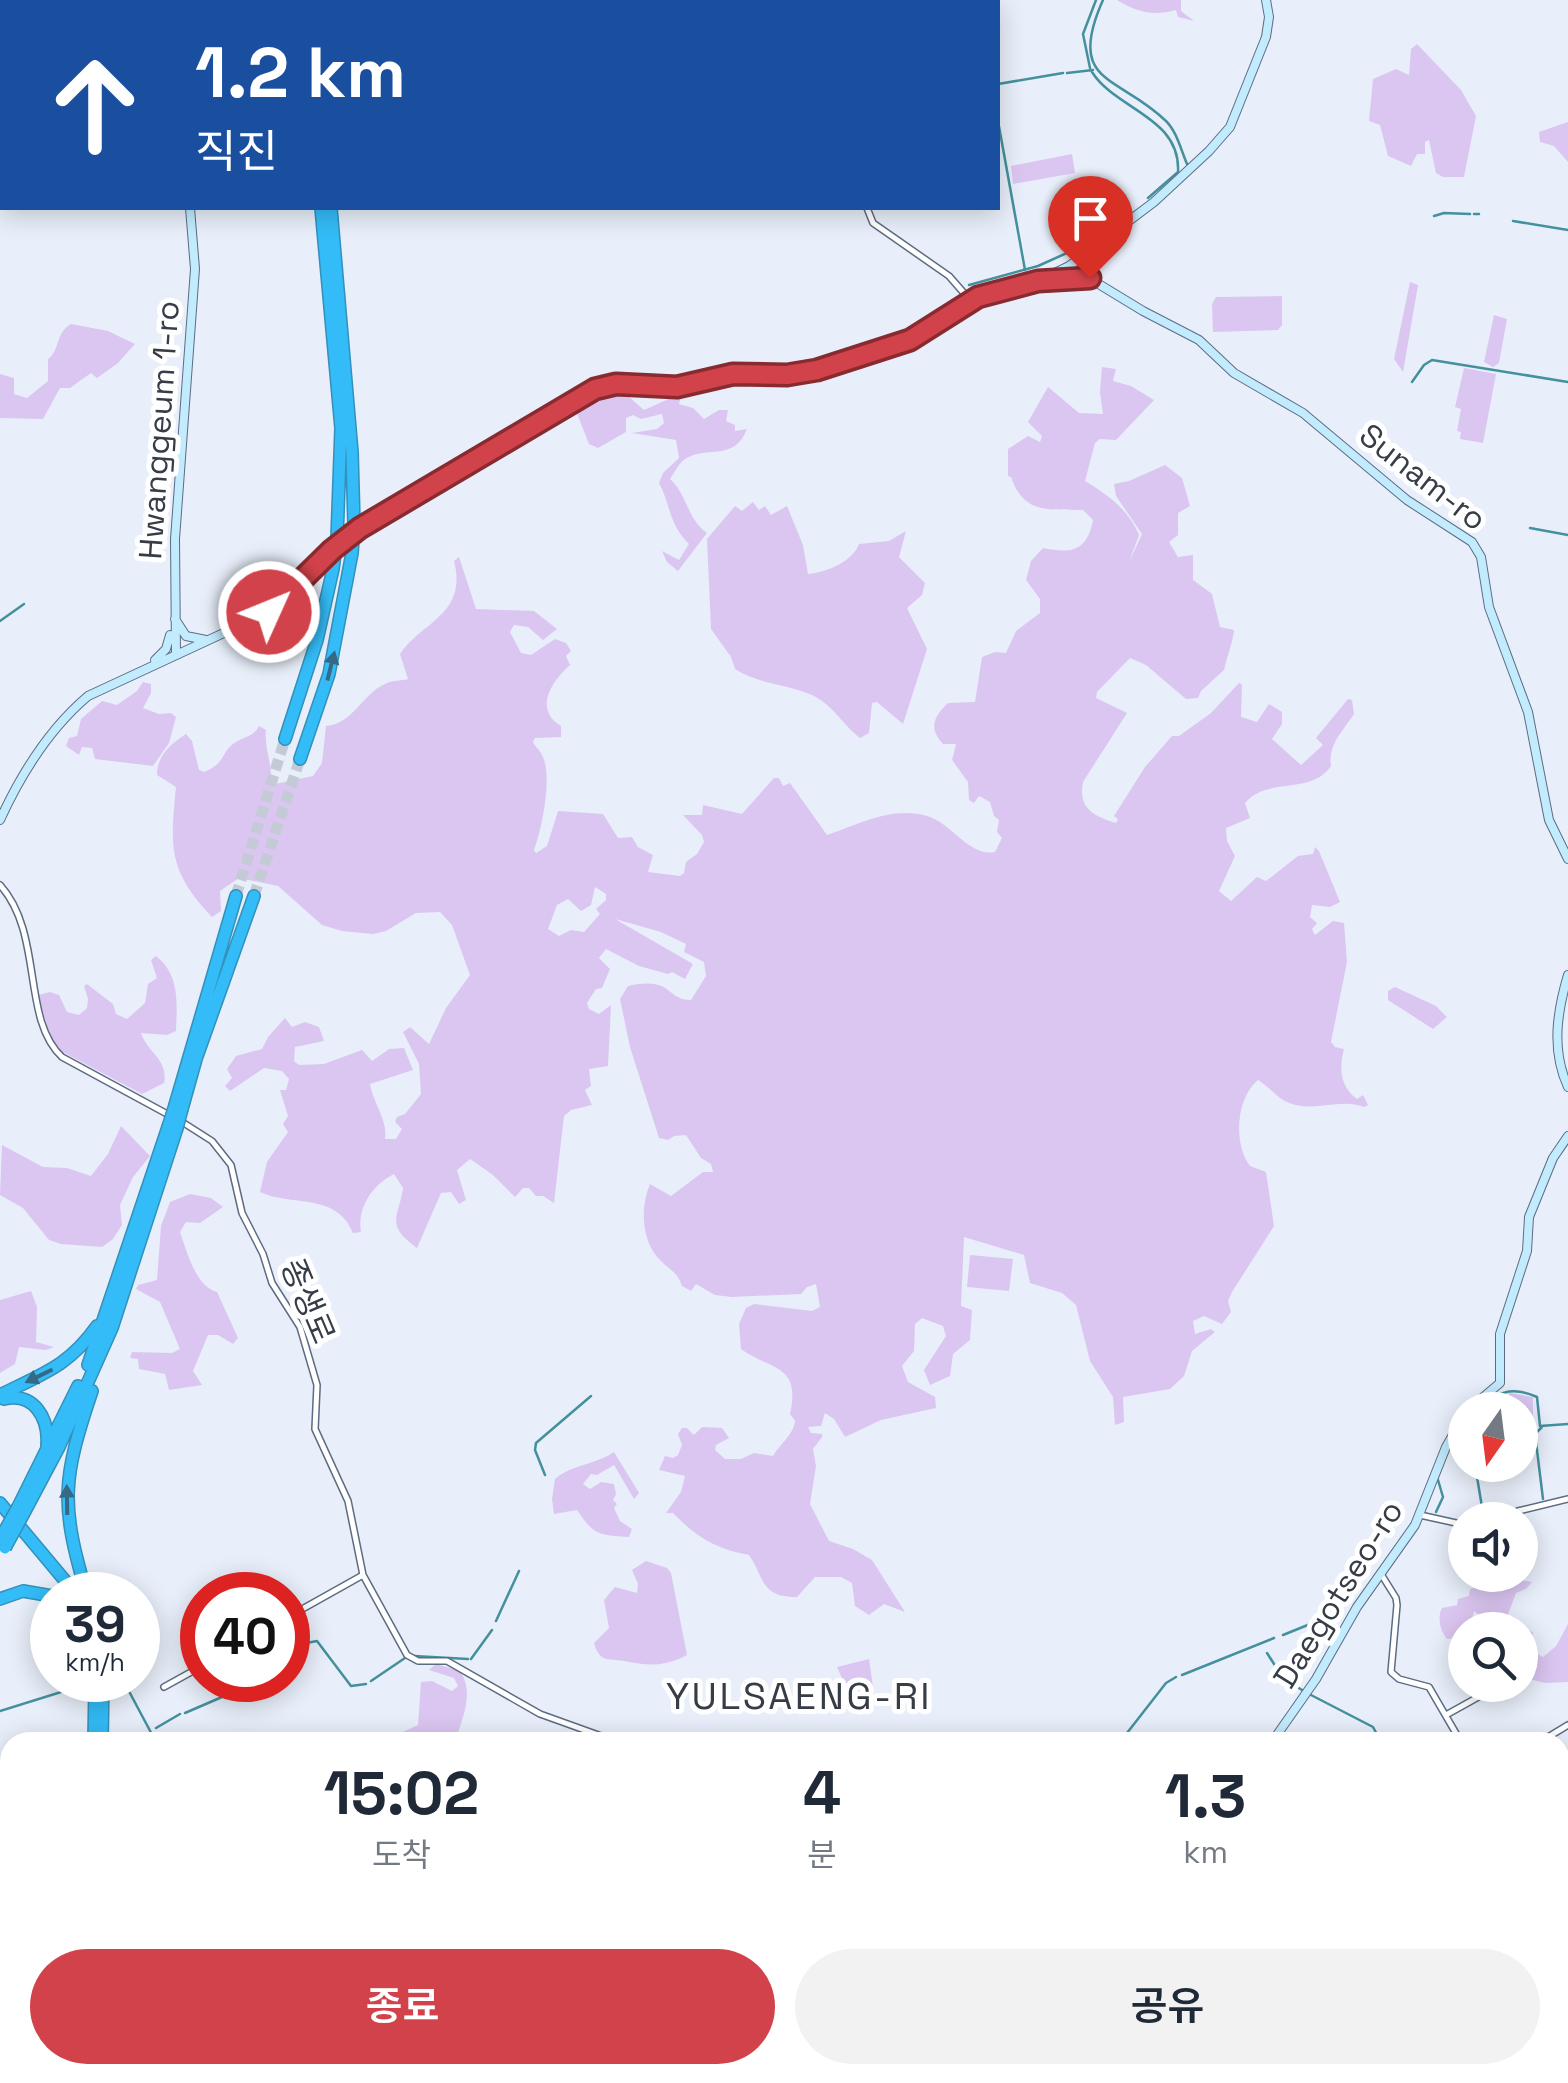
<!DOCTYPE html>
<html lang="ko">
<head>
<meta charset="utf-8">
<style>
  body { margin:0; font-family:"Space Grotesk","Noto Sans KR",sans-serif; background:#f2f2f3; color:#1f2937; height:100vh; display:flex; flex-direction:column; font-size:38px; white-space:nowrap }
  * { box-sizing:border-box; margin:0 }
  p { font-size:32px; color:#747a83 }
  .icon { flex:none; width:55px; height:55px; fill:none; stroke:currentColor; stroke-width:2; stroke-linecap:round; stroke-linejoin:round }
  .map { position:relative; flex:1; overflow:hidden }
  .details { position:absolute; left:0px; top:1732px; width:1570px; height:352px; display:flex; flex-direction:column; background:#fff; border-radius:30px 30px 0 0; box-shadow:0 5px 25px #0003 }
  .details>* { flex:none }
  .banner { position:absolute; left:0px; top:0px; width:1000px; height:210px; box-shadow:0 5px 25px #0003; background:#1a4fa0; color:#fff; overflow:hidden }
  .needle { width:65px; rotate:194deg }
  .buttons { position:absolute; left:1448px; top:1392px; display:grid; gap:20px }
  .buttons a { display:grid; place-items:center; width:90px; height:90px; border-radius:50%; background:#fff; box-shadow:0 5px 25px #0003; font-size:50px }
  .speed { position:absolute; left:30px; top:1572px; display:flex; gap:20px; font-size:50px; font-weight:700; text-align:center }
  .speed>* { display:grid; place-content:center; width:130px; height:130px; border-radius:50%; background:#fff; box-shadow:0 5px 25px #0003; line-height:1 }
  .speed small { font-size:25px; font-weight:400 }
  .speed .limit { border:15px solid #d22; background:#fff; color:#111 }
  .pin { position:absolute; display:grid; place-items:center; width:85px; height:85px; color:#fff; margin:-102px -42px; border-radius:50% 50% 50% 0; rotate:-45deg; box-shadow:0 0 10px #0007 }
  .pin .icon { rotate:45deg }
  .me { position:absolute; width:110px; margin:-55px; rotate:46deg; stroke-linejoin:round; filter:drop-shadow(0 0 8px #0008) }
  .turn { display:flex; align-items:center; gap:35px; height:210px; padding:0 30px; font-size:45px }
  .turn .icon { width:130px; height:130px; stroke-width:2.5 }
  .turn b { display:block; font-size:70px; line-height:85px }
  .eta { display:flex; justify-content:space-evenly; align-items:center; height:170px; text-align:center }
  .eta b { font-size:60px; font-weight:600; line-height:70px }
  .cta { display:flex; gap:20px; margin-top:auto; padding:20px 30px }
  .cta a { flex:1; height:115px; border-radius:60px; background:#d2424a; color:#fff; font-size:40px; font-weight:600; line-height:115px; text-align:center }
  .cta a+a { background:#f2f2f3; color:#1f2937 }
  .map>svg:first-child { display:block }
  .green { fill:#dbc6f1; fill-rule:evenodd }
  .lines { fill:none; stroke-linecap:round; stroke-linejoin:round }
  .stream { stroke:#44909d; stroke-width:2.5 }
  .highway-tunnel { stroke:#c4cbd6; stroke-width:11; stroke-dasharray:11 5.5; stroke-linecap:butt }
  .street-casing { stroke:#5c6c83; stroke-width:8 }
  .secondary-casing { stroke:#5c6c83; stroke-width:10 }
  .highway-casing { stroke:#3490b9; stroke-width:14 }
  .street { stroke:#fff; stroke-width:5 }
  .secondary { stroke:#c2ebfd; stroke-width:8 }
  .highway { stroke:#33bcf7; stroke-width:11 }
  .highway-bridge-casing { stroke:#3490b9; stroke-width:14; stroke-linecap:butt }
  .highway-bridge { stroke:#33bcf7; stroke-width:11 }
  .oneway { fill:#356985 }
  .route-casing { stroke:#882b30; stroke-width:25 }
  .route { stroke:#d2424a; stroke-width:18 }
  .labels { text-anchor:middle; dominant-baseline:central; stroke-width:10; stroke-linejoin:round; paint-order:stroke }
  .street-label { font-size:32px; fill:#363d47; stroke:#fff }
  .quarter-label { font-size:38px; letter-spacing:2.5px; fill:#363d47; stroke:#fff }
</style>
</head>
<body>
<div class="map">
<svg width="1568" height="2083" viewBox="0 0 1568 2083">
  <rect width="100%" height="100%" fill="#e8effa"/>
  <!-- green -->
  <path class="green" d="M1117 0H1181V11L1194 21 1178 17 1176 10C1155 16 1138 13 1117 0Z
    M1417 44 1461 90 1476 116 1464 177H1443L1436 173 1429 140 1425 142V154H1417L1411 166 1388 156 1380 125 1369 121 1373 79 1396 69 1409 75 1411 49Z
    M1568 122V162L1554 146 1540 142 1539 132Z
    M1072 154 1075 173 1013 184 1011 166Z
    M1410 282 1418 285 1403 372 1394 359Z
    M1282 296V325L1278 330 1213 332 1212 304 1216 297Z
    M1494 315 1507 319 1499 363 1493 367 1484 362Z
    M71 324 108 331 135 344 118 363 97 378 91 373 70 388H60L43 419 0 418V374L14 378V394L27 398 48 381V359C60 351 55 333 71 324Z
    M1102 367 1116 369 1113 381 1131 386 1154 400 1116 440 1100 439 1095 443 1085 481C1108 495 1129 510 1139 535L1129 562 1142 534 1116 496 1114 484 1129 481 1165 465 1182 478 1190 506 1178 513V535L1169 542 1178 557 1193 555V580L1212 594 1220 627 1234 630C1233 642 1227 656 1224 670L1201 691 1198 698 1186 699 1146 665 1130 658 1097 692 1096 698 1127 713 1083 782C1078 808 1093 816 1116 823L1118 819 1114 816 1145 767 1172 736H1179L1211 713 1239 683 1242 685 1241 717 1257 722 1269 704 1282 712V724L1272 739 1301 765 1323 745 1316 738 1348 699 1352 700 1354 714C1342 732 1328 745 1331 766 1310 796 1268 776 1245 803L1250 818 1226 828 1227 841 1235 856 1219 891 1231 901 1257 877 1266 881 1298 856 1313 854 1315 847 1319 851 1340 902 1330 907 1312 905 1310 917 1317 923 1312 929 1315 935 1333 921 1344 923 1347 962 1331 1042 1335 1047 1344 1049C1339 1069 1340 1086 1357 1099L1363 1095 1368 1105 1364 1107C1340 1098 1318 1112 1292 1104 1278 1100 1270 1087 1258 1080 1236 1098 1233 1144 1250 1166L1266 1172 1274 1226 1232 1292 1228 1301 1231 1312 1222 1324 1204 1316 1193 1321 1195 1334 1211 1329 1215 1332 1192 1351 1184 1376 1170 1389 1123 1397 1124 1422 1115 1425 1113 1397 1090 1361 1076 1305 1062 1293 1030 1283 1024 1255 964 1237 961 1306 972 1310 970 1340 953 1354 950 1376 930 1385 924 1370 946 1336 943 1326 922 1318 915 1324 914 1351 902 1366 908 1382 935 1397 936 1408 881 1420 845 1437 834 1419 825 1413 821 1426 808 1427 811 1433 822 1434V1437L813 1449 816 1466 810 1504 829 1541 853 1549 872 1560 905 1612 884 1604 869 1615 855 1606 852 1583 841 1577H815L797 1597C760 1597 765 1578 749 1555 716 1549 696 1537 673 1513H666L681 1492 685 1476 659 1470 665 1456 673 1458 678 1455 682 1445 678 1434 682 1428H687L694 1435 702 1427 722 1428 729 1438 716 1445 715 1450 725 1459H741L754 1453 773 1456C779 1445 794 1434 795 1421L790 1414C801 1364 772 1371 741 1349L739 1324 746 1308 754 1304 812 1311 820 1307 816 1284 807 1287 801 1294 732 1297 715 1295 696 1284 691 1291 682 1286C678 1273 670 1270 661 1261 641 1242 640 1208 650 1184L671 1196 703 1172H713L711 1164 701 1158 686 1135 674 1136 668 1140 659 1138 630 1047 620 999 628 986C674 976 665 1000 691 1000L706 976 704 962 684 952 686 944 661 932 615 919 693 964 685 979 672 972 668 974 639 966 606 949 599 958 610 969 602 988 596 989 587 1003 589 1009 599 1014 611 1005 608 1066 589 1069 591 1086 585 1090 592 1105 571 1110 564 1116 554 1203 543 1196H536L529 1188H523L515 1197 493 1175 470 1159 457 1170 466 1200 459 1204 451 1192 441 1193 417 1248C384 1224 399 1217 403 1188L394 1174C372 1185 357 1208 361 1232L353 1233C336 1192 293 1207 260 1192L267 1162 288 1132 283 1124 288 1116 280 1090H286L289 1079 282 1071 264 1068 230 1091 225 1086 232 1078 227 1069 236 1056 262 1049 268 1037 285 1018 292 1027 305 1022 319 1027 324 1041 295 1047 294 1061 299 1065 324 1064 362 1050 372 1061 389 1049 404 1048 413 1070 370 1084C373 1103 388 1120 385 1139H396L402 1129 395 1122 397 1117 405 1114 421 1094 419 1064 403 1032 410 1027 429 1044 446 1008 470 975 452 925 440 912 416 913 386 931 373 934 342 931 322 925 278 886 239 878 220 891 221 911 212 917C168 870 170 848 176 787L157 775C157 755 171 744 186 734L192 741 199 770 204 772C227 762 220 754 233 744 244 736 254 737 259 726L266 730C264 751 274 765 270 785L313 776 322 763 326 726C353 724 362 694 385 684 392 680 401 681 408 679L400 654C421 622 468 615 454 561L459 557 476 609 534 611 557 629 543 640 528 627 514 625 510 632 521 653 531 655 555 639 566 643 571 651 566 656 570 665C552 681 533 709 561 726V737L535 738 533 742C535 747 540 750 542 755 553 775 542 829 534 850L536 853 547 846 558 811 603 814 618 838 632 837 638 847 653 855 648 872 680 876 684 873 686 862 697 854 704 842 702 835 683 815H702L703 805 742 814 774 778H779L783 786 790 783 827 835C860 824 892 806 927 816 952 823 969 857 995 852L1002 838 997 832 999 820 994 816 990 802 979 796 974 803 969 800 968 782 952 760 956 744H943C928 728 934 716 948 703L975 702 982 657 995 652 1006 653 1016 631 1040 613V599L1026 580 1031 561 1043 548C1072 554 1087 551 1093 520L1083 510C1048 509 1024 515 1011 477L1008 476V449L1028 436 1040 442 1042 436 1028 422 1048 387 1079 413 1103 414 1100 392ZM595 887 606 894V900L596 909 600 914 584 932 571 930 559 936 548 929 557 905 568 899 581 911 591 905Z
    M1464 368 1496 374 1483 443 1460 439 1461 432 1457 431 1461 409 1455 407Z
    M609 388 628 396 644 410 682 393 679 404 693 408 704 419 719 410H728L726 421 735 425V431L747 429C734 462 708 445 685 459 679 463 674 473 670 479 687 494 687 519 707 533L678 571 667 562 662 551 679 560 689 544C668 523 672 508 659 483L663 473 679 458 676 440 632 433 657 429 664 423 662 414 641 419 633 415 626 418V432L598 448 589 444 574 406 591 394Z
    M753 502 759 510 765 506 771 515 787 506 803 545 808 574C827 572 852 562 859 544L889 541 906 531 899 557 925 583 922 595 907 608 927 649 903 724 877 702 872 703 869 733 860 738C842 724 833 705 812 695 787 684 758 684 735 669L731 657 711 629 707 539 735 506 742 511Z
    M143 682 151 684V693L143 708 159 714 171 713 176 717 169 743 153 766 95 759 92 748 82 747 79 755 66 746 69 738 77 736 81 719 102 701 117 705 137 691Z
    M156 956C180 975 177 1003 176 1031L167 1035 141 1033C147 1052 169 1060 164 1083L142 1094 59 1050 51 1039 38 995 50 992 59 995 67 1012 79 1015 87 1008 88 999 84 986 87 984 113 1004 116 1014 127 1019 145 1003 148 984 157 978 151 960Z
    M1395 987 1436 1006 1447 1017 1433 1029 1388 1000V991Z
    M121 1126 150 1156 133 1177 120 1205 122 1225 113 1239 102 1247 61 1244 49 1240 23 1208 0 1195 2 1145 43 1167 67 1168 91 1176 108 1154Z
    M190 1194 211 1198 223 1207 200 1223 186 1222 180 1232C187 1252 196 1287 217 1292L238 1338 233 1344 218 1335H208L193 1371 202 1385 169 1390 165 1374 139 1369 138 1359 130 1358 132 1352 172 1353 180 1349 160 1302 136 1289 138 1285 157 1280 161 1226 170 1202Z
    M970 1255 1013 1259 1009 1291 967 1287Z
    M31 1291 37 1307 36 1342 54 1347 46 1350 19 1347 15 1364 0 1373V1300Z
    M1509 1393 1533 1397V1415L1520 1416V1410H1511Z
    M614 1452 639 1493 634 1499 614 1465 597 1475 591 1474 583 1484 590 1489 601 1482 614 1484 616 1494 613 1500 617 1504 614 1508 620 1521 632 1529 629 1537C600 1535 594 1536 577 1510L554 1514 552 1499 555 1479C573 1464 595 1465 614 1452Z
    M646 1561 667 1568 671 1573 687 1655C664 1667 649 1666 624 1661 607 1658 600 1663 594 1643L609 1628 604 1600 615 1587 637 1593 638 1584 632 1570Z
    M1508 1575H1518L1519 1580 1532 1582 1526 1589 1516 1593 1507 1617 1518 1627 1533 1632C1530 1643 1532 1652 1543 1657L1556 1646 1568 1624V1682L1545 1683 1521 1677 1520 1630H1498L1499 1613 1482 1617 1474 1611C1470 1627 1466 1639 1447 1639 1440 1631 1437 1617 1442 1608L1457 1605 1458 1599 1469 1596 1470 1589 1503 1581Z
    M869 1659 874 1694 881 1702 862 1711 851 1702 832 1697 830 1688 844 1683 837 1667Z
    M436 1664 460 1671C475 1693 462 1719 455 1742H400L403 1732 418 1725 421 1682 432 1681 452 1691 458 1686 454 1678 429 1670Z
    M870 2075H996L1003 2083H860Z"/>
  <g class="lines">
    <!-- stream -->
    <path class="stream" d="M977 0V2
      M1103 0C1065 85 1119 75 1166 121 1177 132 1181 150 1187 164
      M1090 68 1083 34 1096 0
      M1092 72C1116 110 1181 117 1178 172L1148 198
      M1067 73 1093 70
      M998 84 1063 73
      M998 121 1025 270
      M1474 214H1479
      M1434 216 1444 213 1470 214
      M1513 221 1568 230
      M969 285 1038 266 1098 239
      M1412 382 1424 365 1432 360 1568 382
      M1530 528 1568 535
      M0 621 24 604
      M1475 1410C1496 1393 1511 1385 1537 1397L1540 1426 1568 1424
      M1542 1427 1535 1434 1543 1499
      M1475 1465 1484 1519
      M545 1475 535 1450 536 1443 591 1396
      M1436 1512 1443 1497 1438 1480
      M496 1621 519 1571
      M1283 1635 1330 1616
      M1267 1653 1283 1678 1302 1690
      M288 1654 301 1644 317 1641 351 1686 366 1684
      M414 1656 468 1659
      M471 1659 492 1630
      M1182 1675 1274 1638
      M123 1680 156 1742
      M371 1681 405 1658
      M1311 1695 1373 1727 1381 1742
      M0 1711 90 1683
      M185 1713 222 1697 250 1680
      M156 1728 180 1714
      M1127 1733 1166 1683 1176 1677
      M128 1742 144 1734
      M0 1805 10 1800
      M1560 1895 1568 1898
      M0 1904 10 1908
      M0 1912 1 1911
      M850 2083 857 2075"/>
    <!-- highway-tunnel -->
    <path class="highway-tunnel" d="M236 896 285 739
      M254 896 300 759"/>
    <defs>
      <path id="street" d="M532 0 533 2
        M867 208 873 223 949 276 970 300
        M0 885C44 934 21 1019 62 1057L169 1115
        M179 1120 212 1141 231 1165 242 1213 263 1254 272 1283 300 1327 317 1385 315 1429 348 1501 363 1575 407 1655 418 1661H447L540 1714 618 1742
        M1420 1515 1465 1525
        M1497 1520 1518 1511 1568 1499
        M1381 1574 1396 1598 1397 1605 1391 1672 1399 1679 1429 1687 1461 1742
        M288 1617 363 1575
        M164 1687 202 1666
        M1446 1715 1498 1686
        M1540 1742 1568 1725
        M1560 1831 1568 1832"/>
      <path id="secondary" d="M65 0 66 2
        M1069 266 1143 311 1199 340 1234 373 1303 413 1407 500 1472 542 1481 557 1489 607 1528 712 1549 820 1568 859
        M1048 280 1089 278
        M175 619 186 636 206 640
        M176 655 175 539 195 269 190 208
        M155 660 166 649 170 635
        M0 820C21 774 49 729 88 696L269 612 332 550 360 528 595 389 617 384 677 387 733 373 787 375 817 370 896 346 921 335 970 300 1038 281 1069 266 1154 202 1209 151 1230 127 1266 37 1269 17 1266 0
        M1568 975C1557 1012 1551 1050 1568 1087
        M1468 1410 1500 1383V1334L1527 1251 1529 1217 1553 1158 1568 1136
        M1272 1742 1316 1679 1357 1607 1415 1525 1446 1447 1465 1414
        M1560 2010 1568 2021
        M1560 2033 1568 2032
        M212 2075 278 2083
        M267 2075 303 2083
        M61 2082 126 2075
        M116 2083 180 2075
        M622 2083 634 2075
        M637 2083 641 2075
        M745 2083 766 2075
        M1138 2083 1140 2075"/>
      <path id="highway" d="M297 0 298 2
        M321 208 341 428 337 538
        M331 208 352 452 354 525
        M285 739 317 640 333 569
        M300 759 329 674 352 553
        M175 1105 236 896
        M182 1109 196 1059 254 896
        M88 1365 168 1127
        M0 1395C42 1374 69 1366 97 1326
        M4 1399C34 1392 49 1418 47 1445
        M0 1503 77 1595
        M18 1507 78 1386
        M24 1513 59 1447 112 1328 177 1128
        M87 1595C60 1504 62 1480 92 1391
        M0 1599 23 1591 52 1596
        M94 1741 95 1680
        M102 1742 103 1680
        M89 2075 90 2080
        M48 2083 70 2075"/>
    </defs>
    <!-- street casing -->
    <use href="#street" class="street-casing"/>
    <!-- secondary casing -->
    <use href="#secondary" class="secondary-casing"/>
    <!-- highway casing -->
    <use href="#highway" class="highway-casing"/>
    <!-- street -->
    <use href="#street" class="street"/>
    <!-- secondary -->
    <use href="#secondary" class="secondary"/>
    <!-- highway -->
    <use href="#highway" class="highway"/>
    <defs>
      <path id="highway-bridge" d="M352 553 354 525
        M333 569 337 538
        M168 1127 175 1105
        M177 1128 182 1109
        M0 1539 18 1507
        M5 1548 24 1513"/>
    </defs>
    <!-- highway-bridge casing -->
    <use href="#highway-bridge" class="highway-bridge-casing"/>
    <!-- highway-bridge -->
    <use href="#highway-bridge" class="highway-bridge"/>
  </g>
  <!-- one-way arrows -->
  <defs><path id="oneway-solid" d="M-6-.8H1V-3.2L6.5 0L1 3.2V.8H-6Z" transform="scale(2.5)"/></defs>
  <g class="oneway">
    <use href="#oneway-solid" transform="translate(331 666) rotate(-76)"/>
    <use href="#oneway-solid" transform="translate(39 1376) rotate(154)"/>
    <use href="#oneway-solid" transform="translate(67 1500) rotate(-91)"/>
  </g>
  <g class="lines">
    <defs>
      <path id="route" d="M269 612 332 550 360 528 595 389 616 384 677 387 733 374 787 375 817 370 910 340 978 297 1038 281 1090 278"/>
    </defs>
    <!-- route casing -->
    <use href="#route" class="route-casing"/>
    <!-- route -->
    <use href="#route" class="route"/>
  </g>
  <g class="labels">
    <!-- street labels -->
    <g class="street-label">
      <text transform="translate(159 430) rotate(-86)">Hwanggeum 1-ro</text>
      <text transform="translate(1423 477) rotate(38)">Sunam-ro</text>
      <text transform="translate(308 1301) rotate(67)">종생로</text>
      <text transform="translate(1338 1594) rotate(-58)">Daegotseo-ro</text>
    </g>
    <!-- quarter labels -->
    <g class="quarter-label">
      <text x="799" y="1696">YULSAENG-RI</text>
    </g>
  </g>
</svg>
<div class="buttons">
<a><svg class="needle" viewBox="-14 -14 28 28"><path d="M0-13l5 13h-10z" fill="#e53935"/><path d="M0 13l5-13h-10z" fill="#747a83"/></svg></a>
<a><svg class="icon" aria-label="sound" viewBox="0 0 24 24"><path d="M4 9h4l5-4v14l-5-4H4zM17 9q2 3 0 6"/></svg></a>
<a><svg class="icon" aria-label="search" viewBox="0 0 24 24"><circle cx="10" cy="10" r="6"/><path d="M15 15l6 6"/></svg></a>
</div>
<div class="speed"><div>39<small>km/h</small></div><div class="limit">40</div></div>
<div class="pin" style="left:1090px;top:278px;background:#d93025"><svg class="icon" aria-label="arrive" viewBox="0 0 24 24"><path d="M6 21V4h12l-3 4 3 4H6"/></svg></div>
<svg class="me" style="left:269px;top:612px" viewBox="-20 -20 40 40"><circle r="17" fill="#d2424a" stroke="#fff" stroke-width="3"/><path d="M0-11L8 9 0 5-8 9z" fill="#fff"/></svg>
<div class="banner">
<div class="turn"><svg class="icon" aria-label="ahead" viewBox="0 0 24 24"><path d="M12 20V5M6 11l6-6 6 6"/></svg><div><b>1.2 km</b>직진</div></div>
</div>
<section class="details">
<div class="eta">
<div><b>15:02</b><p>도착</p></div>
<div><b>4</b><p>분</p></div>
<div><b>1.3</b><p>km</p></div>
</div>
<div class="cta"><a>종료</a><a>공유</a></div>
</section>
</div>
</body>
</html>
